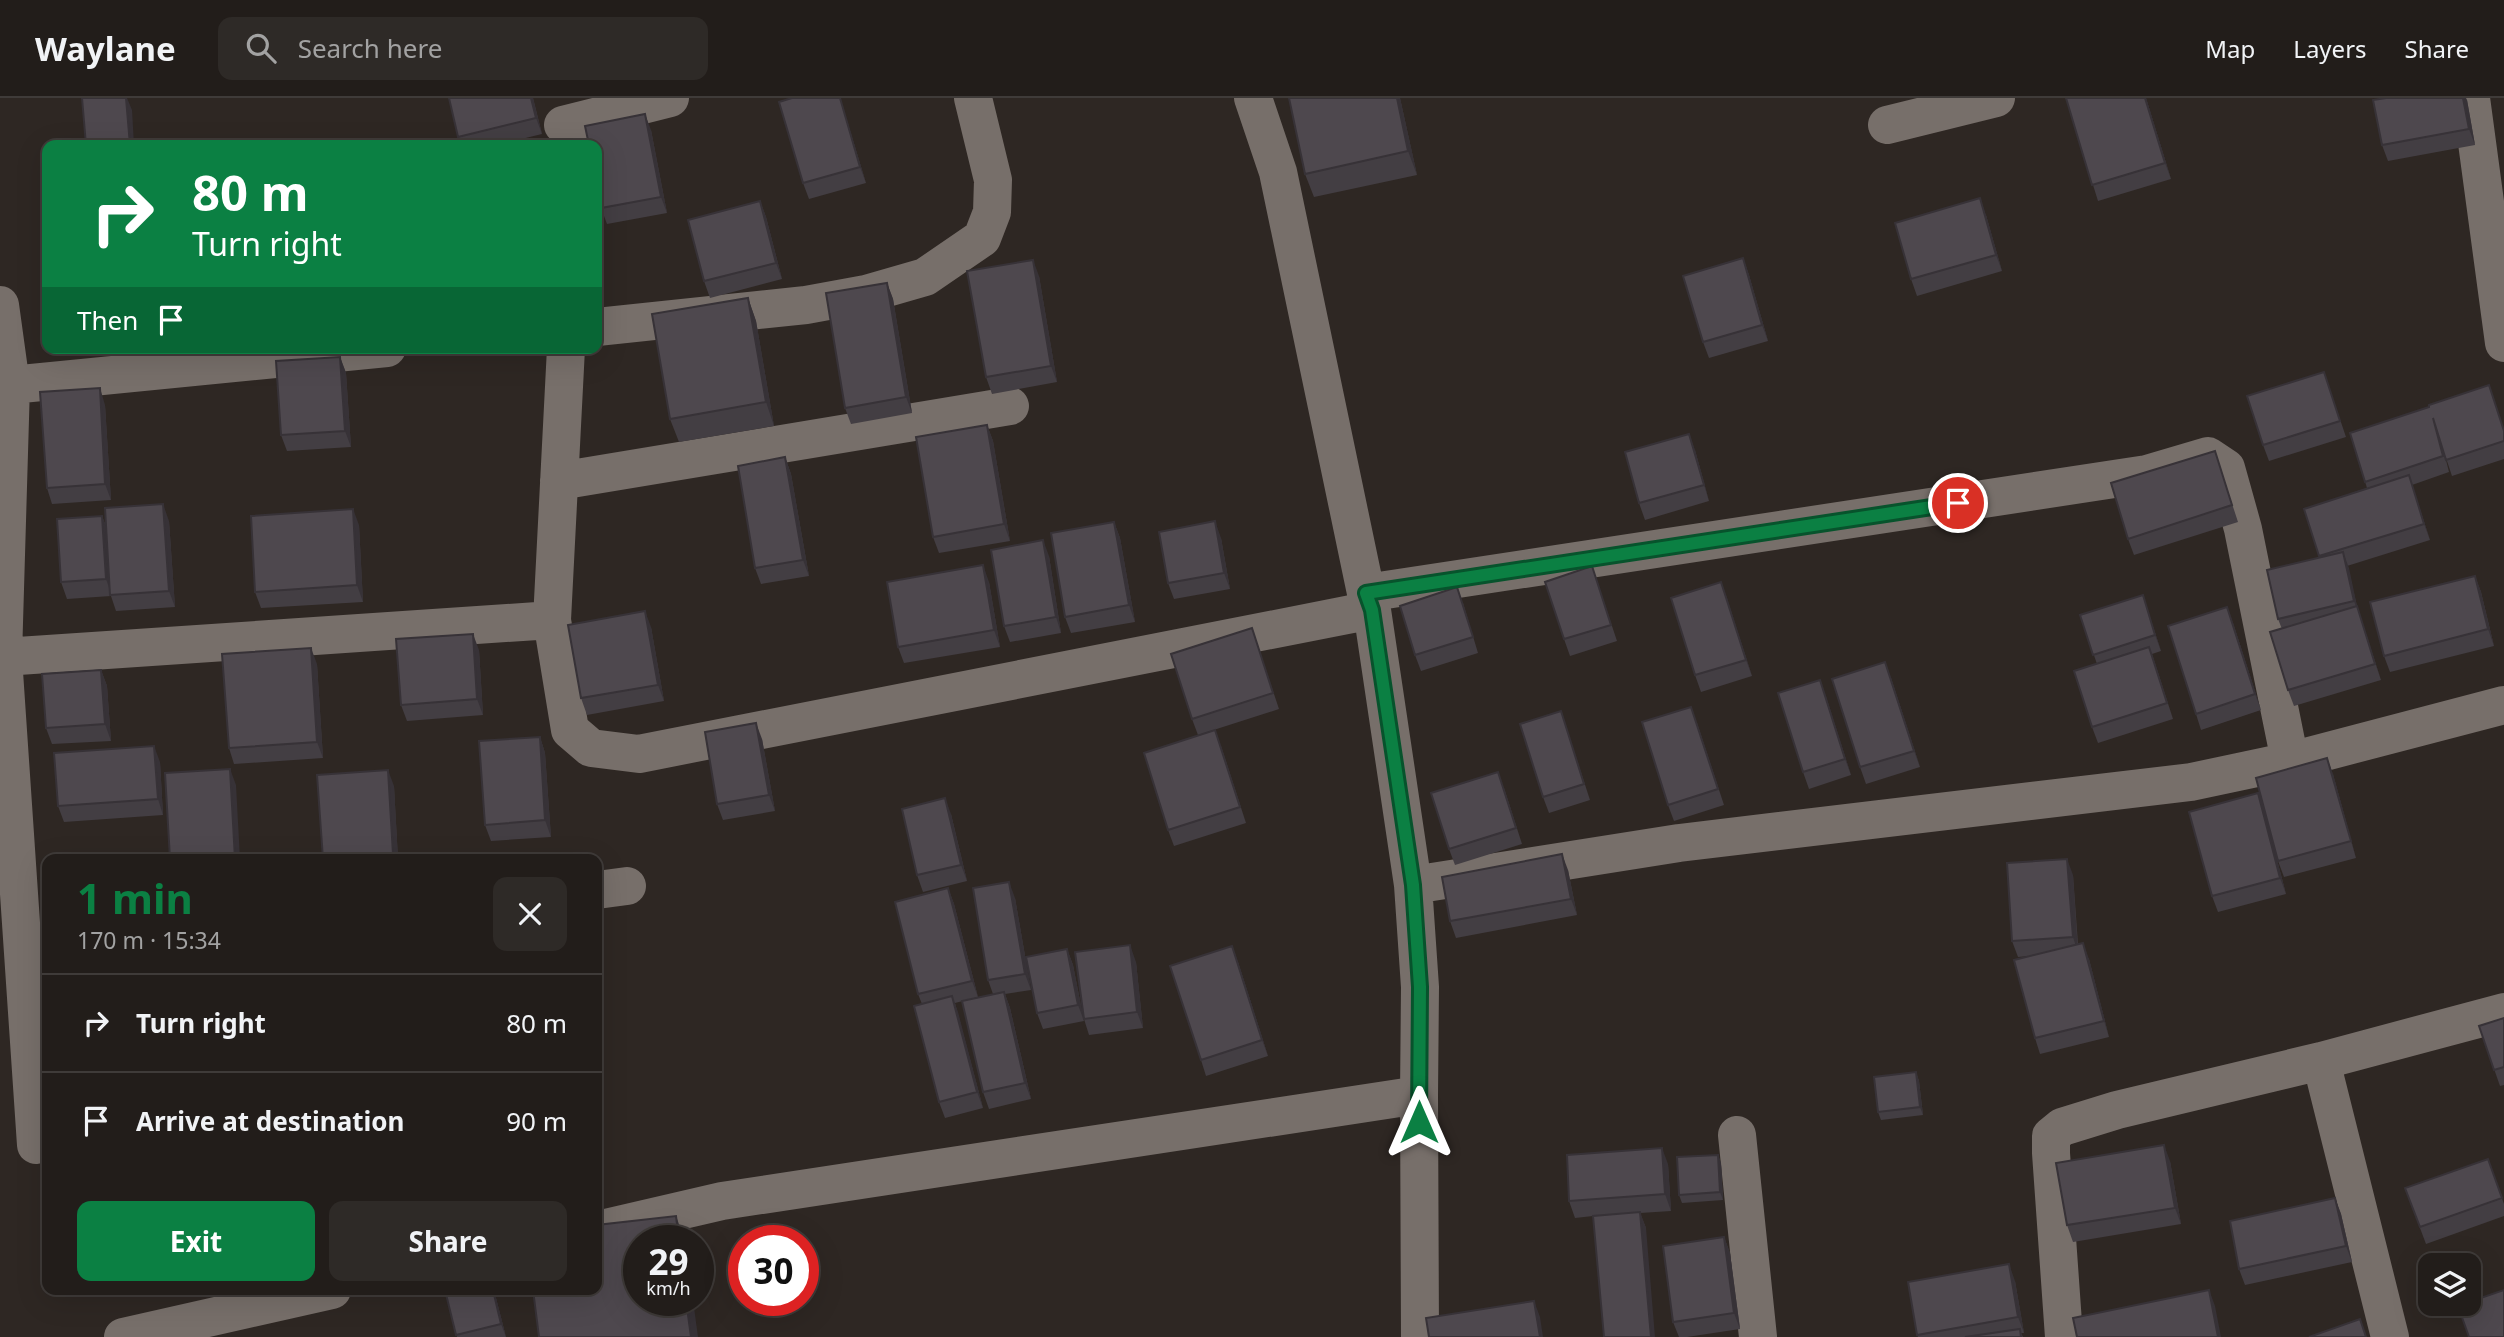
<!DOCTYPE html>
<html lang="en">
<head>
<meta charset="utf-8">
<style>
  body { margin:0; font-family:"Noto Sans",sans-serif; background:#2e2a27; color:#f1f3f6; height:100vh; display:flex; flex-direction:column; font-size:26px; white-space:nowrap }
  * { box-sizing:border-box; margin:0 }
  p { font-size:23px; color:#a2a2a2 }
  .icon { flex:none; width:38px; height:38px; fill:none; stroke:currentColor; stroke-width:2; stroke-linecap:round; stroke-linejoin:round }
  .map { position:relative; flex:1; overflow:hidden }
  .side { position:absolute; left:42px; top:756px; width:560px; height:441px; display:flex; flex-direction:column; background:#221d1a; border-radius:14px; box-shadow:0 7px 28px #0002,0 0 0 2px #3f3b39 }
  .side>* { flex:none }
  .guide { position:absolute; left:42px; top:42px; width:560px; height:214px; border-radius:14px; box-shadow:0 7px 28px #0002,0 0 0 2px #3f3b39; background:#0b8043; color:#fff; overflow:hidden }
  .tools { position:absolute; left:2418px; top:1155px; display:grid; gap:14px }
  .tools a { display:grid; place-items:center; width:63px; height:63px; border-radius:14px; background:#221d1a; box-shadow:0 7px 28px #0002,0 0 0 2px #3f3b39; font-size:35px }
  .speed { position:absolute; left:623px; top:1127px; display:flex; gap:14px; font-size:35px; font-weight:700; text-align:center }
  .speed>* { display:grid; place-content:center; width:91px; height:91px; border-radius:50%; background:#221d1a; box-shadow:0 7px 28px #0002,0 0 0 2px #3f3b39; line-height:1 }
  .speed small { font-size:18px; font-weight:400 }
  .speed .limit { border:10px solid #d22; background:#fff; color:#111 }
  .pin { position:absolute; display:grid; place-items:center; width:60px; height:60px; color:#fff; margin:-30px; border:4px solid #fff; border-radius:50%; box-shadow:0 2px 7px #0007 }
  .me { position:absolute; width:77px; margin:-38px; rotate:0deg; stroke-linejoin:round; filter:drop-shadow(0 0 5px #0008) }
  .turn { display:flex; align-items:center; gap:24px; height:147px; padding:0 35px; font-size:32px }
  .turn .icon { width:91px; height:91px; stroke-width:2.5 }
  .turn b { display:block; font-size:49px; line-height:60px }
  .then { display:flex; align-items:center; height:66px; padding:0 35px; background:#0003; gap:14px; font-size:26px }
  .round { display:grid; place-items:center; flex:none; width:74px; height:74px; border-radius:14px; background:#2e2a27 }
  .head { display:flex; align-items:center; justify-content:space-between; height:119px; padding:0 35px }
  h1 { font-size:42px; font-weight:700; line-height:52px; color:#0b8043 }
  .cta { display:flex; gap:14px; margin-top:auto; padding:14px 35px }
  .cta a { flex:1; height:80px; border-radius:14px; background:#0b8043; color:#fff; font-size:28px; font-weight:700; line-height:80px; text-align:center }
  .cta a+a { background:#2e2a27; color:#f1f3f6 }
  ul { padding:0; list-style:none }
  li { display:flex; align-items:center; gap:21px; height:98px; padding:0 35px; border-top:2px solid #3f3b39 }
  li div { flex:1 }
  li b { display:block; font-size:26px }
  li em { font-style:normal }
  header { display:flex; align-items:center; gap:42px; box-sizing:border-box; height:98px; padding:0 35px; background:#221d1a; border-bottom:2px solid #3f3b39 }
  header strong { font-size:33px }
  nav { display:flex; gap:38px; margin-inline-start:auto; font-size:24px }
  .search { width:490px; height:63px; background:#2e2a27; display:flex; align-items:center; gap:18px; box-sizing:border-box; padding:0 24px; border-radius:14px; color:#a2a2a2; font-size:26px }
  .map>svg:first-child { display:block }
  .lines { fill:none; stroke-linecap:round; stroke-linejoin:round }
  .street { stroke:#776f6a; stroke-width:38 }
  .wall { fill:#433e43 }
  .shaded-wall { fill:#373237 }
  .building { fill:#4e484e; stroke:#373237; stroke-width:2 }
  .route-casing { stroke:#07532c; stroke-width:18 }
  .route { stroke:#0b8043; stroke-width:12 }
</style>
</head>
<body>
<header>
<strong>Waylane</strong>
<div class="search"><svg class="icon" aria-label="search" viewBox="0 0 24 24"><circle cx="10" cy="10" r="6"/><path d="M15 15l6 6"/></svg>Search here</div>
<nav><a>Map</a><a>Layers</a><a>Share</a></nav>
</header>
<div class="map">
<svg width="2504" height="1239" viewBox="0 0 2504 1239">
  <rect width="100%" height="100%" fill="#2e2723"/>
  <g class="lines">
    <!-- street -->
    <path class="street" d="M2471 0 2504 245
      M563 27 670 0
      M1887 27 1996 0
      M0 207 11 287 3 559 36 1047
      M597 229 806 207 866 196 925 179 982 140 992 114 993 82 973 0
      M566 250 552 522 570 632 591 650 639 656 1372 512
      M11 287 387 250
      M559 383 1010 308
      M1366 495 2147 376 2208 358 2226 370 2243 431 2290 663
      M3 559 552 522
      M1413 787 1679 745 2191 684 2290 663 2504 607
      M597 792 627 788
      M2321 963 2390 1239
      M1419 997 1420 1239
      M1737 1037 1758 1239
      M597 1132 722 1103 1419 997 1420 889 1413 787 1372 512 1366 495 1278 74 1253 0
      M123 1239 332 1192
      M2064 1239 2051 1055V1038L2062 1029 2117 1012 2321 963 2504 914"/>
  </g>
  <!-- wall -->
  <path class="wall" d="M533 0 542 36 497 47H461L458 39Z
    M840 0 866 85 809 101 803 85Z
    M1289 0H1400L1417 77 1314 99 1305 76Z
    M2066 0H2146L2171 81 2098 103Z
    M2467 2 2475 47 2388 63 2382 47Z
    M651 32 667 115 607 126 601 110Z
    M760 103 766 119 782 181 710 200 704 183Z
    M1986 117 2002 173 1917 198 1911 181Z
    M1743 160 1749 177 1768 243 1709 260 1703 244Z
    M1039 178 1057 284 992 296 986 279Z
    M887 185 893 201 912 315 851 326 845 310Z
    M748 200 756 223 774 328 679 344 670 321Z
    M340 259 346 275 351 349 287 353 281 337Z
    M2324 274 2346 339 2269 363 2263 347Z
    M105 307 111 402 52 406 47 390Z
    M987 327 993 343 1010 443 939 455 933 439Z
    M2504 332V361L2452 378 2444 354 2449 374 2412 387 2430 442 2347 468 2357 508 2381 582 2294 608 2288 592 2282 531 2278 521 2320 460 2304 411 2367 390 2350 335Z
    M1695 352 1709 403 1645 422 1639 405Z
    M785 359 791 376 809 478 761 486 755 470Z
    M2220 369 2238 424 2134 457 2128 441Z
    M102 418 106 428 169 423 175 509 116 513 111 498 67 501 61 484Z
    M1114 424 1120 440 1135 524 1071 535 1065 519Z
    M359 427 363 504 261 510 255 494Z
    M1221 440 1230 491 1174 501 1168 485Z
    M1049 458 1061 535 1010 544 1004 528Z
    M1592 468 1617 543 1570 558 1564 541Z
    M2475 478 2481 494 2494 548 2390 574 2384 558Z
    M989 484 1000 549 904 565 898 549Z
    M1721 484 1752 578 1701 594 1695 577Z
    M1463 505 1478 555 1421 573 1415 557Z
    M2148 513 2161 553 2152 556 2173 621 2098 645 2092 629 2097 566 2080 517Z
    M2233 525 2261 612 2201 632 2196 616Z
    M651 529 664 603 587 617 581 600Z
    M1252 530 1279 611 1198 637 1192 621Z
    M479 552 483 617 407 623 401 607Z
    M317 566 323 660 234 666 229 650Z
    M101 572 107 588 111 643 52 646 46 630Z
    M1891 580 1920 669 1866 686 1860 669Z
    M1820 582 1851 677 1809 691 1803 674Z
    M1561 613 1590 702 1549 715 1543 699Z
    M1697 625 1724 707 1674 723 1668 707Z
    M540 639 545 655 551 739 491 743 485 727Z
    M762 641 775 713 723 722 717 706Z
    M1221 648 1246 725 1174 748 1168 732Z
    M160 664 163 717 64 724 58 708Z
    M2333 676 2356 760 2284 779 2278 763Z
    M317 677 394 688 398 761H323Z
    M1504 690 1522 746 1455 767 1449 751Z
    M2258 695 2264 712 2286 796 2218 814 2212 798Z
    M951 716 967 783 923 794 917 777Z
    M1568 772 1577 817 1456 840 1450 823Z
    M2073 777 2078 846 2089 861 2109 939 2040 956 2035 940 2029 858 2018 859 2012 843Z
    M948 790 954 806 978 899 955 905 983 1010 945 1020 939 1004 922 906 918 896Z
    M1015 800 1031 892 1005 896 1010 910 1031 1001 989 1011 983 994 993 896 988 882Z
    M1067 851 1073 867 1084 923 1043 931 1037 915Z
    M1136 864 1143 930 1089 937 1084 921Z
    M1238 864 1268 958 1206 978 1201 962Z
    M2504 920V987L2500 988 2479 928Z
    M1916 974 1919 983 1923 1017 1881 1022 1878 1014Z
    M1718 1057 1721 1065 1723 1102 1682 1105 1679 1097Z
    M2488 1061 2504 1106V1118L2426 1146 2405 1090Z
    M2170 1063 2181 1126 2073 1144 2067 1127Z
    M1668 1066 1671 1113 1640 1115 1646 1130 1593 1118 1575 1120 1569 1103Z
    M2335 1100 2341 1116 2352 1164 2245 1187 2239 1171Z
    M1724 1139 1730 1155 1740 1231 1687 1239H1679L1673 1224Z
    M2015 1183 2024 1235H2021L2023 1239H1918L1917 1237Z
    M445 1192H494L506 1239H457Z"/>
  <!-- shaded-wall -->
  <path class="shaded-wall" d="M126 0H127L132 12 134 47H130Z
    M531 0H533L542 36 536 20Z
    M840 0 866 85 860 69Z
    M1397 0H1400L1417 77 1408 53Z
    M2145 0H2146L2171 81 2165 65Z
    M2463 0H2466L2467 2 2475 47 2469 31Z
    M645 16 651 32 667 115 661 99Z
    M1980 100 1986 117 2002 173 1996 157Z
    M760 103 766 119 782 181 776 165Z
    M1743 160 1749 177 1768 243 1762 227Z
    M1033 162 1039 178 1057 284 1051 268Z
    M887 185 893 201 912 315 906 299Z
    M748 200 756 223 774 328 766 304Z
    M340 259 346 275 351 349 345 333Z
    M100 290 105 307 111 402 105 386Z
    M987 327 993 343 1010 443 1004 426Z
    M1689 336 1695 352 1709 403 1704 387Z
    M785 359 791 376 809 478 803 462Z
    M2409 377 2414 393 2430 442 2424 426Z
    M163 406 169 423 175 509 169 493Z
    M353 411 359 427 363 504 357 487Z
    M102 418 108 434 112 498 106 481Z
    M1215 423 1221 440 1230 491 1224 475Z
    M1114 424 1120 440 1135 524 1129 507Z
    M1043 442 1049 458 1061 535 1056 519Z
    M2343 454 2349 470 2357 508 2381 582 2354 503Z
    M983 467 989 484 1000 549 994 532Z
    M2475 478 2481 494 2494 548 2488 531Z
    M1721 484 1727 500 1752 578 1746 562Z
    M2143 497 2148 513 2161 553 2155 537Z
    M2227 509 2233 525 2261 612 2255 596Z
    M645 513 651 529 664 603 658 587Z
    M473 536 479 552 483 617 477 601Z
    M311 550 317 566 323 660 317 644Z
    M1885 564 1891 580 1920 669 1914 653Z
    M101 572 107 588 111 643 105 626Z
    M1820 582 1826 598 1851 677 1845 661Z
    M756 625 762 641 775 713 769 697Z
    M540 639 545 655 551 739 545 722Z
    M154 648 160 664 163 717 158 701Z
    M2327 660 2333 676 2356 760 2351 743Z
    M230 671 236 687 240 761H235Z
    M388 672 394 688 398 761H395L393 756Z
    M2258 695 2264 712 2286 796 2280 780Z
    M945 700 951 716 967 783 961 767Z
    M1562 756 1568 772 1577 817 1571 801Z
    M2067 761 2073 777 2078 855 2073 839Z
    M1009 784 1015 800 1031 892 1025 876Z
    M948 790 954 806 978 899 972 883Z
    M2083 845 2089 861 2109 939 2104 923Z
    M1130 847 1136 864 1143 930 1137 914Z
    M1232 848 1238 864 1268 958 1262 942Z
    M1067 851 1073 867 1084 923 1078 907Z
    M1004 894 1010 910 1031 1001 1025 985Z
    M952 898 958 914 983 1010 977 994Z
    M1916 974 1919 983 1923 1017 1920 1009Z
    M2164 1047 2170 1063 2181 1126 2175 1110Z
    M1662 1050 1668 1066 1671 1113 1665 1096Z
    M1718 1057 1721 1065 1723 1102 1720 1094Z
    M2335 1100 2341 1116 2352 1164 2346 1148Z
    M1640 1114 1646 1130 1655 1239H1651Z
    M676 1118 685 1143H679Z
    M1724 1139 1730 1155 1740 1231 1734 1215Z
    M2009 1166 2015 1183 2024 1235 2018 1219Z
    M493 1192H494L506 1239 501 1226Z
    M2209 1192 2215 1208 2221 1239H2218Z
    M686 1202H693L698 1239H691Z
    M1534 1203 1540 1219 1543 1239H1540Z"/>
  <!-- building -->
  <path class="building" d="M82 0H126L130 47H86Z
    M449 0H531L536 20 458 39Z
    M792 0H840L860 69 803 85 779 4Z
    M1289 0H1397L1408 53 1305 76Z
    M2066 0H2145L2165 65 2092 87Z
    M2386 0H2463L2469 31 2382 47 2373 2Z
    M645 16 661 99 601 110 597 89V47H589L585 28Z
    M1980 100 1996 157 1911 181 1895 125Z
    M760 103 776 165 704 183 688 122Z
    M1743 160 1762 227 1703 244 1683 178Z
    M1033 162 1051 268 986 279 967 173Z
    M887 185 906 299 845 310 826 195Z
    M748 200 766 304 670 321 652 216Z
    M340 259 345 333 281 337 276 263Z
    M2324 274 2340 323 2263 347 2247 298Z
    M2489 287 2504 333V343L2446 362 2433 320 2443 358 2365 384 2350 335 2429 309V307Z
    M100 290 105 386 47 390 40 294Z
    M987 327 1004 426 933 439 916 339Z
    M1689 336 1704 387 1639 405 1625 354Z
    M2215 353 2232 407 2128 441 2111 385Z
    M785 359 803 462 755 470 738 368Z
    M2409 377 2424 426 2319 458 2304 411Z
    M163 406 169 493 110 497 105 410Z
    M353 411 357 487 255 494 251 418Z
    M102 418 106 481 61 484 57 421Z
    M1215 423 1224 475 1168 485 1159 434Z
    M1114 424 1129 507 1065 519 1051 435Z
    M1043 442 1056 519 1004 528 991 452Z
    M2343 454 2354 503 2278 521 2267 472Z
    M983 467 994 532 898 549 887 484Z
    M1592 468 1611 527 1564 541 1545 484Z
    M2475 478 2488 531 2384 558 2370 504Z
    M1721 484 1746 562 1695 577 1671 500Z
    M1457 489 1473 539 1415 557 1400 508Z
    M2143 497 2155 537 2093 557 2080 517Z
    M2357 508 2375 566 2288 592 2270 534Z
    M2227 509 2255 596 2196 616 2168 528Z
    M645 513 658 587 581 600 568 527Z
    M1252 530 1273 595 1192 621 1171 556Z
    M473 536 477 601 401 607 396 541Z
    M2149 549 2167 605 2092 629 2074 573Z
    M311 550 317 644 229 650 222 556Z
    M1885 564 1914 653 1860 669 1832 581Z
    M101 572 105 626 46 630 42 576Z
    M1820 582 1845 661 1803 674 1778 595Z
    M1691 609 1718 691 1668 707 1642 624Z
    M1561 613 1584 686 1543 699 1520 626Z
    M756 625 769 697 717 706 705 634Z
    M1215 632 1240 709 1168 732 1144 655Z
    M540 639 545 722 485 727 479 643Z
    M154 648 158 701 58 708 54 655Z
    M2327 660 2351 743 2278 763 2256 680Z
    M230 671 235 761H170L165 675Z
    M388 672 393 756 323 761 317 677Z
    M1498 674 1516 730 1449 751 1431 695Z
    M2258 695 2280 780 2212 798 2189 714Z
    M945 700 961 767 917 777 902 711Z
    M1562 756 1571 801 1450 823 1442 779Z
    M2067 761 2073 839 2012 843 2007 765Z
    M1009 784 1025 876 988 882 973 790Z
    M948 790 972 883 918 896 895 804Z
    M2083 845 2104 923 2035 940 2014 862Z
    M1130 847 1137 914 1084 921 1075 854Z
    M1232 848 1262 942 1201 962 1170 868Z
    M1067 851 1078 907 1037 915 1026 859Z
    M42 858H47V908H46Z
    M1004 894 1025 985 983 994 962 903Z
    M952 898 977 994 939 1004 914 908Z
    M2504 920V969L2494 972 2479 928Z
    M1916 974 1920 1009 1878 1014 1874 979Z
    M2164 1047 2175 1110 2067 1127 2056 1065Z
    M1662 1050 1665 1096 1569 1103 1567 1057Z
    M1718 1057 1720 1094 1679 1097 1677 1059Z
    M2488 1061 2502 1100 2420 1129 2405 1090Z
    M2335 1100 2346 1148 2239 1171 2230 1123Z
    M1640 1114 1651 1239H1604L1593 1118Z
    M676 1118 679 1143H639V1202H686L691 1239H539L533 1192H597V1127Z
    M1724 1139 1734 1215 1673 1224 1663 1148Z
    M2009 1166 2018 1219 1917 1237 1908 1184Z
    M445 1192H493L501 1226 456 1237Z
    M2209 1192 2218 1239H2077L2073 1220Z
    M2504 1192V1239H2469L2458 1208 2465 1206H2469V1204Z
    M1534 1203 1540 1239H1429L1426 1220Z
    M2360 1221 2366 1239H2309Z
    M2020 1231 2021 1239H1965Z"/>
  <g class="lines">
    <defs>
      <path id="route" d="M1419 1024 1420 889 1413 787 1372 512 1366 495 1958 405"/>
    </defs>
    <!-- route casing -->
    <use href="#route" class="route-casing"/>
    <!-- route -->
    <use href="#route" class="route"/>
  </g>
</svg>
<div class="tools">
<a><svg class="icon" aria-label="layers" viewBox="0 0 24 24"><path d="M12 4l9 5-9 5-9-5zM3 14l9 5 9-5"/></svg></a>
</div>
<div class="speed"><div>29<small>km/h</small></div><div class="limit">30</div></div>
<div class="pin" style="left:1958px;top:405px;background:#d93025"><svg class="icon" aria-label="arrive" viewBox="0 0 24 24"><path d="M6 21V4h12l-3 4 3 4H6"/></svg></div>
<svg class="me" style="left:1419px;top:1024px" viewBox="-20 -20 40 40"><path d="M0-17L14 15 0 8-14 15z" fill="#0b8043" stroke="#fff" stroke-width="4"/></svg>
<div class="guide">
<div class="turn"><svg class="icon" aria-label="right" viewBox="0 0 24 24"><path d="M7 20v-9h11M14 6l5 5-5 5"/></svg><div><b>80 m</b>Turn right</div></div>
<div class="then">Then<svg class="icon" aria-label="arrive" viewBox="0 0 24 24"><path d="M6 21V4h12l-3 4 3 4H6"/></svg></div>
</div>
<section class="side">
<div class="head"><div><h1>1 min</h1><p>170 m · 15:34</p></div><a class="round"><svg class="icon" aria-label="close" viewBox="0 0 24 24"><path d="M6 6l12 12M18 6L6 18"/></svg></a></div>
<ul>
<li><svg class="icon" aria-label="right" viewBox="0 0 24 24"><path d="M7 20v-9h11M14 6l5 5-5 5"/></svg><div><b>Turn right</b></div><em>80 m</em></li>
<li><svg class="icon" aria-label="arrive" viewBox="0 0 24 24"><path d="M6 21V4h12l-3 4 3 4H6"/></svg><div><b>Arrive at destination</b></div><em>90 m</em></li>
</ul>
<div class="cta"><a>Exit</a><a>Share</a></div>
</section>
</div>
</body>
</html>
